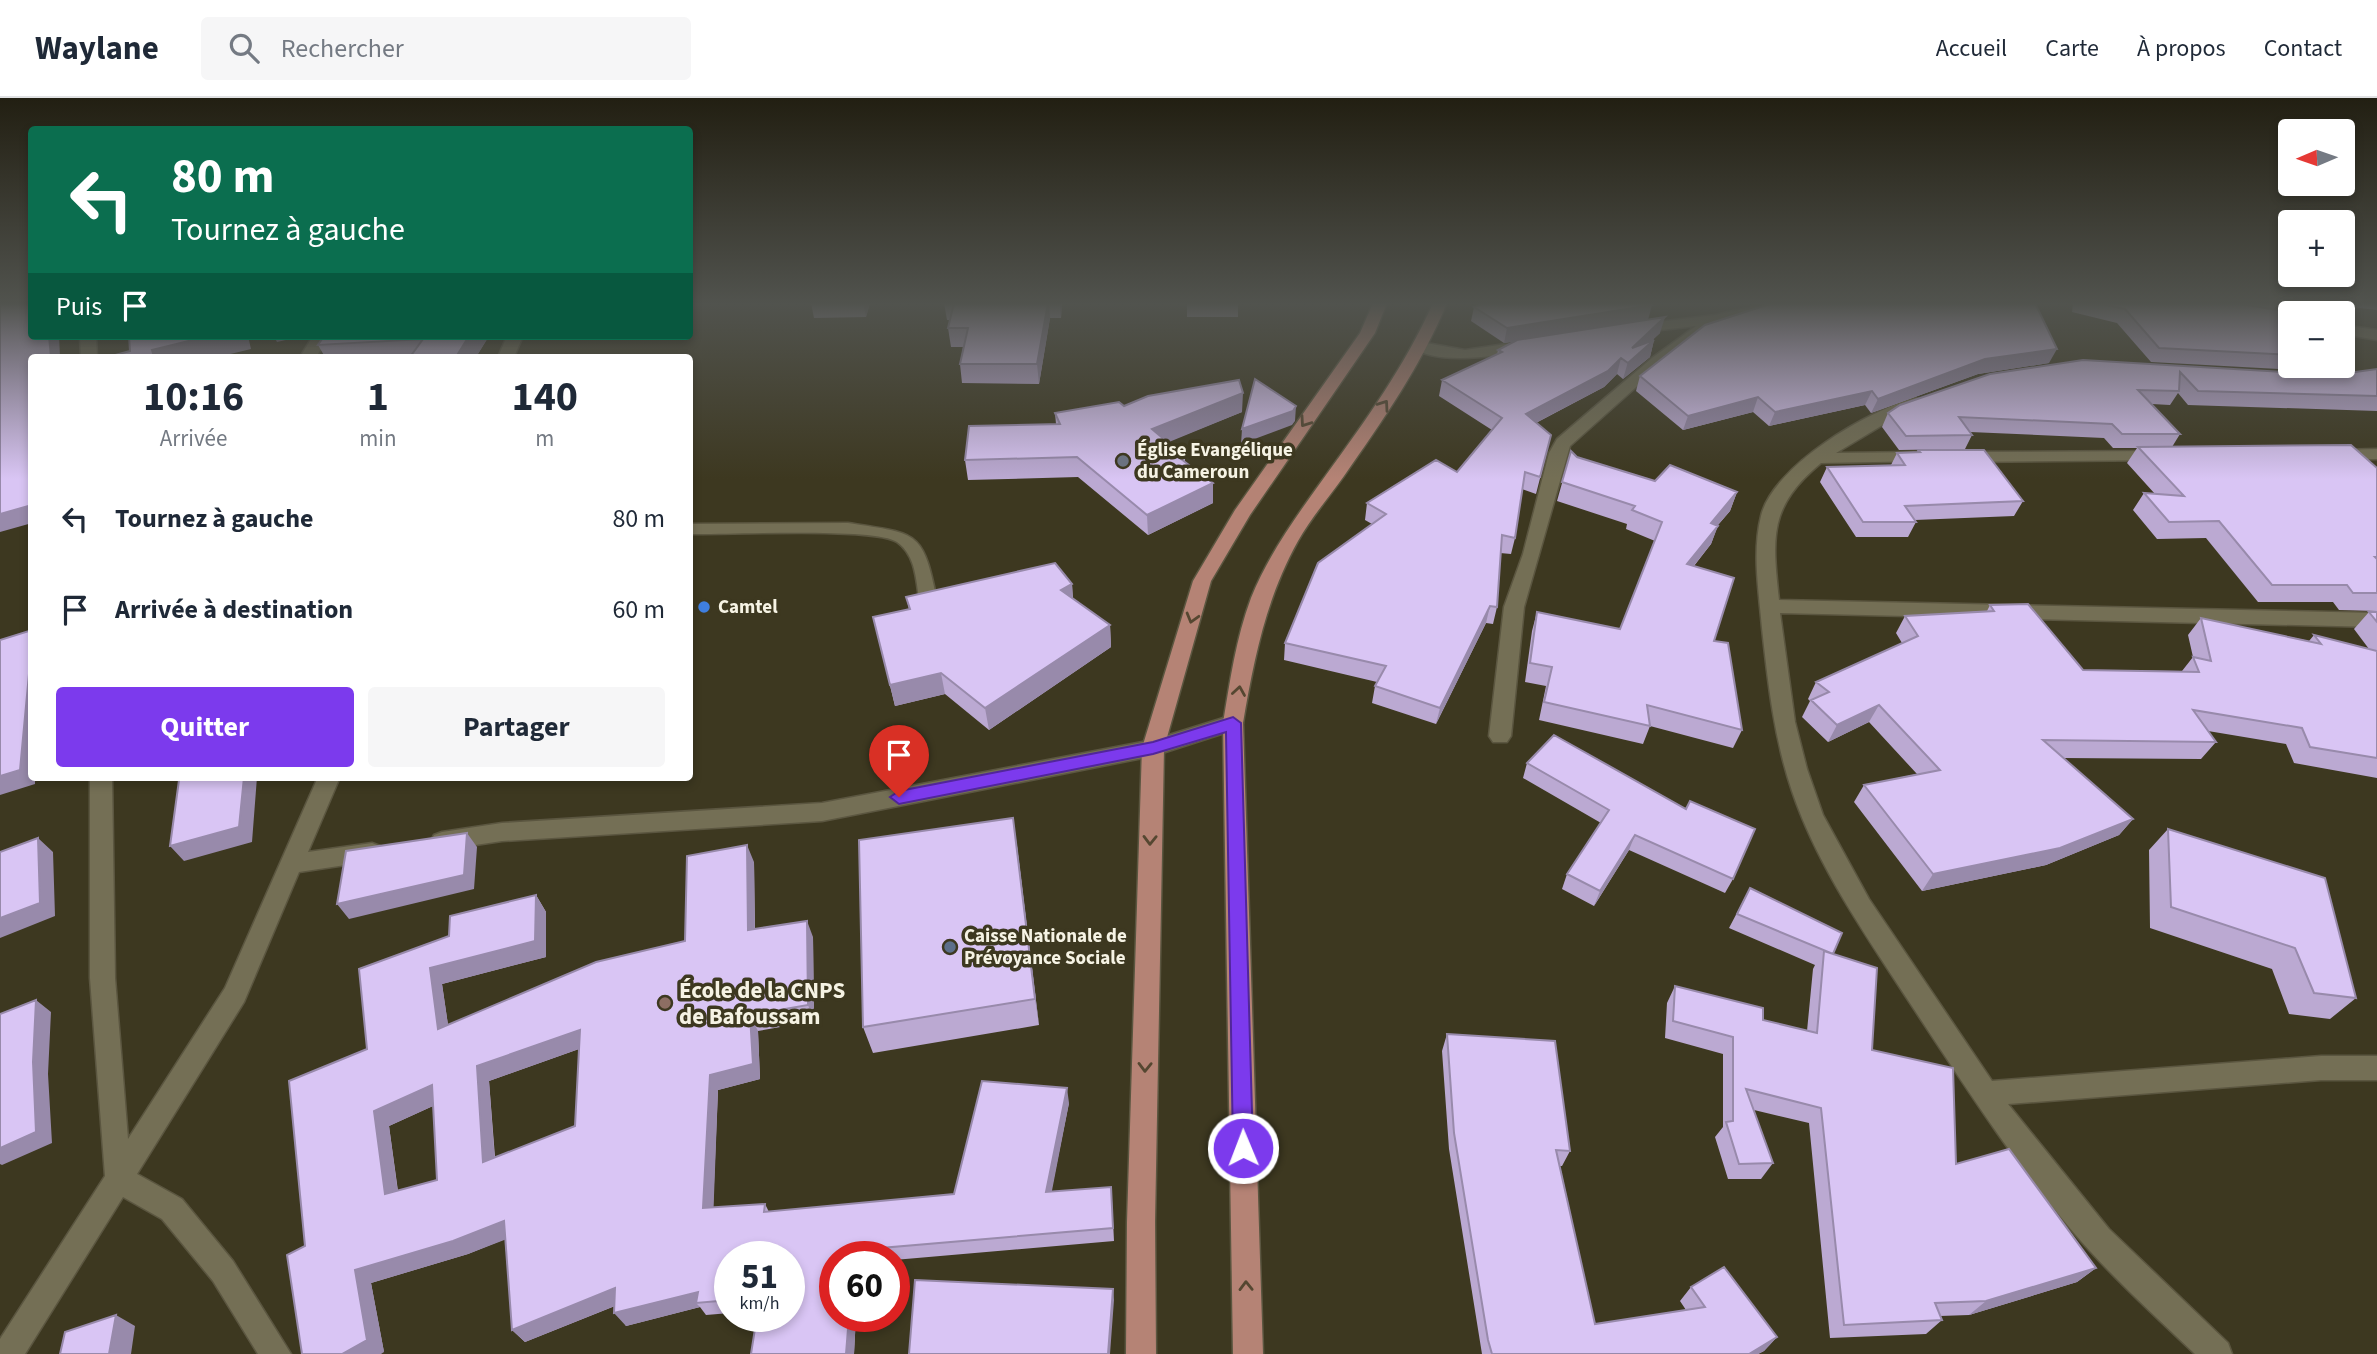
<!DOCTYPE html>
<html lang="fr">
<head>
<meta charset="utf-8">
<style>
  body { margin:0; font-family:"Source Sans 3",sans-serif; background:#f6f6f7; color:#1f2937; height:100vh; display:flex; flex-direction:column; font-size:26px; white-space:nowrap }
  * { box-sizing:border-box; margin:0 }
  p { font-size:23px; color:#747a83 }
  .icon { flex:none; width:38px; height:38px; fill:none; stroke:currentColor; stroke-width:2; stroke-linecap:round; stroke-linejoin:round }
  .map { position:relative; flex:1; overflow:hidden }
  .side { position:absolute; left:28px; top:256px; width:665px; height:427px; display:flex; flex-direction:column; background:#fff; border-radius:7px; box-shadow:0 4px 10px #0003 }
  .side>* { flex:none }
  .hud { position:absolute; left:28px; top:28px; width:665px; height:214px; border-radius:7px; box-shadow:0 4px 10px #0003; background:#0b6e4f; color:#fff; overflow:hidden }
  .needle { width:46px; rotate:268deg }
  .buttons { position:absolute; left:2278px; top:21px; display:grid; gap:14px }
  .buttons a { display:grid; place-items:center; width:77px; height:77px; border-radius:7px; background:#fff; box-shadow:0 4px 10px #0003; font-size:35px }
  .speed { position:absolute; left:714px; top:1143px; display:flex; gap:14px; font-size:35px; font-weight:700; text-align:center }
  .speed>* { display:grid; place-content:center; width:91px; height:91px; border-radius:50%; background:#fff; box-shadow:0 4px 10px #0003; line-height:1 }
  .speed small { font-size:18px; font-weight:400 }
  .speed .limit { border:10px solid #d22; background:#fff; color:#111 }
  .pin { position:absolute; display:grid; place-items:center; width:60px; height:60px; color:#fff; margin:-72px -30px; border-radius:50% 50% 50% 0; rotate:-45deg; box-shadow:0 0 7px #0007 }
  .pin .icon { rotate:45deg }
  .me { position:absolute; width:77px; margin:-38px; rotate:359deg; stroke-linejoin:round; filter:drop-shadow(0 0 5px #0008) }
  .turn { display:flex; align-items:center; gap:24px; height:147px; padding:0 28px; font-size:32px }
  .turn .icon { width:91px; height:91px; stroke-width:2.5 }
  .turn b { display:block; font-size:49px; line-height:60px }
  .then { display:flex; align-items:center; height:66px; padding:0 28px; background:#0003; gap:14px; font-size:26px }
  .eta { display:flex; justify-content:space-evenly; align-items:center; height:119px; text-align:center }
  .eta b { font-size:42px; font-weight:700; line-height:49px }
  .cta { display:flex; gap:14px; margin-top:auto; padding:14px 28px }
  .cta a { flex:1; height:80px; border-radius:7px; background:#7c3aed; color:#fff; font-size:28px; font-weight:700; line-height:80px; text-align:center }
  .cta a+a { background:#f6f6f7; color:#1f2937 }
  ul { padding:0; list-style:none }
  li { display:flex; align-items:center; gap:21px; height:91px; padding:0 28px }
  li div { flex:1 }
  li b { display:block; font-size:26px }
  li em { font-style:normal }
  header { display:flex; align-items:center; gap:42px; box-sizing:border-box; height:98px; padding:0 35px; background:#fff; border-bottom:2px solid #e0e1e3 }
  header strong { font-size:33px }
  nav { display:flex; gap:38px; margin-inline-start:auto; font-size:24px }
  .search { width:490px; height:63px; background:#f6f6f7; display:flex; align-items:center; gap:18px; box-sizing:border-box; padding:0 24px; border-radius:7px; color:#747a83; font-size:26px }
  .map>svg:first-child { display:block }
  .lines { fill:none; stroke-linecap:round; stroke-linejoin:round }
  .service-casing { stroke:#5b5640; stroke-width:3 }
  .minor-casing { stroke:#5b5640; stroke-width:3 }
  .primary-casing { stroke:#5b5640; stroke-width:3 }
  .service { fill:#746f55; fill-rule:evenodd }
  .minor { fill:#746f55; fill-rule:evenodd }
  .primary { fill:#b58375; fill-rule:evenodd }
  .wall { fill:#bba9d2; fill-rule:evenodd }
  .shaded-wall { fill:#988aab }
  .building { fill:#d9c5f4; stroke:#988aab; stroke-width:2; fill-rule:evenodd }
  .oneway { stroke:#554731 }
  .route { fill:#7c3aed; stroke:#51269a; stroke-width:2 }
  .worship-dot { fill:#6b7280; stroke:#3d3820; stroke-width:2.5 }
  .shop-dot { fill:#3f7fe0; stroke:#3d3820; stroke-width:2.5 }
  .service-dot { fill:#5c6f8a; stroke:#3d3820; stroke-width:2.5 }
  .education-dot { fill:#8d6e63; stroke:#3d3820; stroke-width:2.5 }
  .labels { text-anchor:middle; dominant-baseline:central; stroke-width:7; stroke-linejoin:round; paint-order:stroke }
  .poi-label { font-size:19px; font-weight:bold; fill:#f6f3e4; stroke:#3d3820; text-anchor:start }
  .near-poi-label { font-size:23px; font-weight:bold; fill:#f6f3e4; stroke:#3d3820; text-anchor:start }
</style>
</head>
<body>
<header>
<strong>Waylane</strong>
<div class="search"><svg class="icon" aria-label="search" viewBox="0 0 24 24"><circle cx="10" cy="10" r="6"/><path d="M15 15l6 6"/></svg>Rechercher</div>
<nav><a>Accueil</a><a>Carte</a><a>À propos</a><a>Contact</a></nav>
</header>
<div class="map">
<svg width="2377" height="1256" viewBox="0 0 2377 1256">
  <rect width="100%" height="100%" fill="#3d3820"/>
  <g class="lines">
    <defs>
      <path id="service" d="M848 425C921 436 923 433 938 507L935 511 929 513 920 507C916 485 917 458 897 444 876 429 725 437 690 436V426Z"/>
      <path id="minor" d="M1771 205H1798L1791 209 1720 224 1662 266 1570 348 1524 509 1511 638 1507 644H1493L1489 638 1504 509 1523 456 1549 355 1557 341 1652 260 1696 228 1634 235 1627 231 1634 227 1715 217Z
        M2343 227 2377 232V242L2343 236Z
        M80 238H96L97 259H81Z
        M313 238H329L316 259H300Z
        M507 238H523L514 259H498Z
        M1526 243 1534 248 1531 251C1506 258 1433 268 1413 249L1421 244 1465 252Z
        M1916 300 1922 302V308L1886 325 1836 355 1922 354 1928 355 1930 359 1928 363 1821 365C1769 408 1772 438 1779 502L2377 515V529L1780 515 1795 624 1807 671 1823 717 1869 801 1992 983 2321 958H2377V982H2321L2008 1006 2109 1131 2228 1245 2232 1256H2195C2154 1217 2111 1178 2074 1135 2011 1061 1959 979 1906 899 1863 833 1817 767 1792 693 1774 640 1768 585 1762 530 1759 494 1752 454 1761 418 1773 368 1868 312 1916 300Z
        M2377 351V361L2335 362 2327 357 2335 352Z
        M2159 353 2167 358 2165 362 1961 364 1953 359 1961 354Z
        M1233 617 1240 620 1243 625 1240 630 1153 658 822 723 502 743 442 752 434 749 431 743 434 737 442 734 502 725 822 705 1153 642Z
        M90 679H112L115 880 128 1041 225 890 318 679H340L308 754 372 745 380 748 383 754 380 760 372 763 299 774 244 904 137 1076 182 1101 233 1163 291 1256H258L213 1183 162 1121 123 1099 25 1256H0V1241L105 1078 90 880Z"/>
      <path id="primary" d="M1373 205H1387L1375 235 1250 417 1211 483 1164 650 1155 1124 1156 1256H1126L1127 1124 1142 650 1193 483 1235 412 1360 235Z
        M1433 205H1447C1421 268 1383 322 1344 378 1329 399 1311 420 1298 443 1266 500 1254 561 1243 625L1263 1256H1233L1223 625C1230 583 1236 540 1251 500 1269 455 1298 416 1326 377 1366 322 1405 268 1433 205Z"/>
    </defs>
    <!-- service casing -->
    <use href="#service" class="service-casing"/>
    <!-- minor casing -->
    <use href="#minor" class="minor-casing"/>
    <!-- primary casing -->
    <use href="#primary" class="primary-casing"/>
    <!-- service -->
    <use href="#service" class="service"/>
    <!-- minor -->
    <use href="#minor" class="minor"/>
    <!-- primary -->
    <use href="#primary" class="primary"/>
  </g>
  <!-- wall -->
  <path class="wall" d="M811 205H870L866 219 814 220Z
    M944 205H1062L1061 220H1050L1039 286 962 285 960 266 963 249H951L948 230 950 222H947Z
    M1187 205H1238V219H1187Z
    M2073 205H2278L2274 211 2291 215V268H2341L2336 274 2151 264 2117 225 2072 214Z
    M2315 205H2377V212Z
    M1474 209 1648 222 1660 235 1651 243 1654 242 1650 259 1623 281 1617 276 1604 289 1536 325 1551 337 1536 396 1522 391 1515 440 1511 456 1500 455 1497 509 1493 526 1486 525 1436 626 1372 605 1375 588 1377 584 1284 562 1285 545 1372 426 1365 422 1367 405 1457 374 1492 332 1439 298 1442 282 1497 257 1498 252 1516 243 1504 245 1471 223Z
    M324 238H489L476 259H325L318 247Z
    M2083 262 2334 277 2377 271V313L2188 307 2178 295 2170 307 2152 306 2180 336 2172 349 2377 370V513L2339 512 2333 504H2258L2206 440 2157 441 2133 412 2144 395 2155 396 2127 365 2137 350H2113L2104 340 1970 334 1972 337 1965 351 1899 352 1882 329 1888 315Z
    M2049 265 1978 276 1871 315 1865 307 1769 328 1753 314 1683 332 1636 293 1640 278Z
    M1124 308 1242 314 1167 344 1185 359V364L1213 385V405L1148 437 1078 379 968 382 965 362 1056 326 1055 315Z
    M1918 352 2023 403 2014 418 1915 422 1916 424 1908 439H1856L1820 384 1827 369 1891 367 1897 355H1917Z
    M1571 353 1577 359 1655 383 1737 394 1730 413 1718 427 1711 446 1694 468 1714 543 1742 632 1733 650 1650 628 1643 646 1539 622 1546 588 1525 584 1532 533 1537 514 1620 531 1655 443 1626 431 1627 426 1557 403Z
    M1072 486 1073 501 1110 527 1111 549 989 632 945 596 895 608 873 519 909 511 906 499Z
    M1990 507 2083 572 2182 573 2193 559 2188 537 2201 520 2309 543 2314 537 2369 551 2354 531 2369 514H2377V680L2294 665 2286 646 2208 633 2216 644 2201 661 2063 660 2133 721 2119 737 2046 767 1922 793 1854 704 1864 687 1917 676 1869 624 1828 644 1802 619 1810 603 1808 601 1816 584 1902 545 1896 535 1905 518 1987 513Z
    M1527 665 1733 781 1725 795 1629 752 1594 808 1562 791 1567 776 1601 725 1523 680Z
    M2168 731 2356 900 2330 921 2289 916 2272 871 2150 830 2149 752Z
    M1017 748 1039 927 873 955 863 929Z
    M754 764 755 831 813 839 814 923 758 933 760 981 718 992 713 1110 765 1106 769 1114 954 1096 1069 1005 1051 1094 1112 1103 1114 1143 894 1162V1158H835V1218H856L854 1256 789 1218 730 1158V1215L706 1217 700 1209 626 1228 615 1208 525 1244 512 1232 505 1141 468 1156 371 1185 384 1254 305 1148 367 951 449 838 536 797 546 814V859L442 886 448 927 685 843ZM579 951 575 1028 495 1059 489 983ZM433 1008 437 1082 398 1093 389 1028Z
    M1750 790 1832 856 1872 952 1956 1066 2096 1170 2077 1184 1969 1217 1940 1218 1942 1222 1926 1236 1830 1240 1809 1025 1754 1012 1773 1065 1761 1081H1728L1715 1039 1723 1029V956L1665 940 1667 905 1675 888 1763 922 1807 933 1813 871 1815 867 1729 830Z
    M1447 936 1570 1053 1562 1068H1560L1595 1226 1686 1212 1680 1203 1691 1189 1777 1239 1764 1253 1758 1256H1482L1449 1051 1442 953Z"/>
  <!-- shaded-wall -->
  <path class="shaded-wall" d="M863 205H870L866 219Z
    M1048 205H1049L1050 220 1039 286 1037 266Z
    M1060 205H1062L1061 220Z
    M1652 207 1648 222 1504 245 1507 230Z
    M1665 219 1660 235 1637 257 1654 242 1650 259 1623 281 1632 250Z
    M49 238H59L60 259H51Z
    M209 238H248L251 251 218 259H154L152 252Z
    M274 238H303L277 244Z
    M469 238H489L476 259H456Z
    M2057 251 2049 265 1978 276 1871 315 1878 301 1985 261Z
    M1621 260 1617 276 1604 289 1522 332 1526 316Z
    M1872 293 1865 307 1769 328 1775 314Z
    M1243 295 1242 314 1152 351V331Z
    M1758 299 1753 314 1683 332 1688 318Z
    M1296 308 1295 323 1292 327 1241 346 1242 331Z
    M1213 385V405L1148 437 1147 417Z
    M1737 394 1730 413 1704 443 1711 425Z
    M32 407V425L0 434V416Z
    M1718 428 1711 446 1680 485 1687 466Z
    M1072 486 1073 508 1061 492Z
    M1490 508 1486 525 1436 626 1440 610Z
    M1110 527 1111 549 989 632 985 610Z
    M32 575V679H35V686L0 697V678L29 576Z
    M941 575 945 596 895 608 890 587Z
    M1879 607 1869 624 1828 644 1837 627Z
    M244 679H257L252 744 184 763 170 748Z
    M1013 720 1017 748 1039 927 1035 901Z
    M2133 721 2119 737 2046 767 1922 793 1933 776Z
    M467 735 477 749 474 791 349 821 337 806Z
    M1635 737 1629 752 1594 808 1600 793Z
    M38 740 53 754 55 818 0 840V820Z
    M747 747 754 764 755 849 748 832Z
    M536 797 546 814V859L442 886 451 947 438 931 430 870Z
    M807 823 813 839 814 923 808 907Z
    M36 902 51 914 48 976 52 1045 2 1067 0 1066V1050L33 964Z
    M750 917 758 933 760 981 718 992 713 1124 703 1110 710 977Z
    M580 932 590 947 489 983 496 1078 483 1064 477 968Z
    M432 987 446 1002 389 1028 400 1110 385 1096 374 1013Z
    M1067 990 1069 1005 1049 1108 1046 1094Z
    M504 1123 517 1137 468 1156 371 1185 384 1254 381 1256H342L355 1172Z
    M2096 1170 2077 1184 1969 1217 1986 1203Z
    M615 1190 627 1203 525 1244 512 1232Z
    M1113 1191 1114 1202 1110 1256H1108Z
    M698 1194 696 1205 700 1209 626 1228 614 1215Z
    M116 1217 135 1228 131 1256H109Z
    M849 1218H856L854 1256H846Z
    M1777 1239 1764 1253 1758 1256H1749Z"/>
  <!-- building -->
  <path class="building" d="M0 205H32V238H49L51 259H32V407L0 416Z
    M954 205H1048L1037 266H960L968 230H948Z
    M1485 205H1647L1652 207 1507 230 1474 209Z
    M1773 205H2035L2057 251 1985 261 1878 301 1872 293 1775 314 1758 299 1688 318 1640 278 1705 227Z
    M2096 205H2235L2295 215H2291V257L2159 250 2125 211Z
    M1665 219 1632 250 1654 242 1628 265 1621 260 1608 273 1526 316 1551 337 1540 379 1525 374 1515 440 1502 437 1497 509 1490 508 1440 610 1375 588 1386 568 1285 545 1318 465 1386 416 1367 405 1436 362 1457 374 1502 320 1442 282 1502 254 1498 252 1517 242Z
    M129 238H209L152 252 154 259H108L130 253Z
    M324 238H469L456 259H410L423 241 318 247Z
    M2083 262 2334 277 2377 271V298L2198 293 2180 274 2179 293 2138 292 2180 336H2122L2112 326 1959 319 1972 337 1906 338 1888 315 1900 307 1990 276Z
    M1255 281 1296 308 1293 313 1242 331Z
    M1239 282 1243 295 1152 331 1185 359 1181 361 1213 385 1147 417 1077 359 965 362 969 328 1060 326 1055 315 1119 304 1124 308 1148 298Z
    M2351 347 2377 370V459H2375L2377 461V495H2353L2347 487H2272L2219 423 2169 424 2144 395 2184 398 2138 349Z
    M1918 352H1984L2023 403 1905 408 1916 424H1863L1827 369 1905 367 1897 355 1920 354Z
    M1571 353 1577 359 1655 383 1670 367 1737 394 1711 425 1718 428 1687 466 1734 480 1714 543 1728 545 1742 632 1647 607 1650 628 1544 604 1552 569 1530 565 1537 514 1620 531 1662 424 1632 412 1635 408 1562 384Z
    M1055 465 1072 486 1061 492 1110 527 985 610 941 575 890 587 873 519 910 511 906 499Z
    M2028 506 2083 572 2199 574 2193 559 2211 563 2201 520 2321 546 2314 537 2377 553V660L2310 649 2302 630 2193 612 2216 644 2043 642 2133 721 2060 750 1933 776 1864 687 1940 672 1879 607 1837 627 1811 602 1829 594 1816 584 1918 538 1905 518 1994 513 1990 507Z
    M2369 514H2377V524Z
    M32 532V575L29 576 20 672 0 678V542Z
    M1554 637 1686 711 1690 703 1755 731 1733 781 1635 737 1600 793 1567 776 1609 712 1527 665Z
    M189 679H244L239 729 170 748 179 682Z
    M1013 720 1035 901 863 929 859 742Z
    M2168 731 2325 780 2356 900 2314 895 2295 850 2171 809Z
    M467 735 464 777 337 806 346 753Z
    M38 740 40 805 0 820V754Z
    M747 747 748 832 807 823 808 907 750 917 753 966 710 977 703 1110 765 1106 764 1114 954 1096 982 983 1067 990 1046 1094 1111 1089 1113 1130 881 1150V1158H835V1218H849L846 1256H751L757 1218H789V1158H730V1202L696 1205 698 1194 614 1215 615 1190 512 1232 504 1123 453 1143 355 1172 367 1242 342 1256H302L287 1157 305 1148 289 983 367 951 359 871 449 838 450 818 536 797 535 843 430 870 438 931 596 864 685 843 687 758ZM580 932 575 1028 483 1064 477 968ZM432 987 437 1082 385 1096 374 1013Z
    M1750 790 1842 835 1833 856 1737 816Z
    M1824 853 1877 870 1872 952 1953 970 1956 1066 2009 1051 2096 1170 1986 1203 1935 1205 1942 1222 1844 1227 1821 1010 1746 991 1773 1065 1739 1066 1726 1024 1733 1023V939L1673 923 1675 888 1763 910V922L1817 935Z
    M36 902 33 964 36 1034 0 1050V916Z
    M1447 936 1555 943 1570 1053 1556 1052 1595 1226 1705 1209 1691 1189 1724 1169 1777 1239 1749 1256H1492L1488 1242 1454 1035Z
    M915 1182 1113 1191 1108 1256H909Z
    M116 1217 109 1256H60L65 1234Z"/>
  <!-- one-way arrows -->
  <defs><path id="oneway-chevron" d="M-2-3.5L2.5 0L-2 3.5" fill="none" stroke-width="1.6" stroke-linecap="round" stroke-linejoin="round" transform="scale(1.75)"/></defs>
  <g class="oneway">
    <use href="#oneway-chevron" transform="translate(1384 307) rotate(-55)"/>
    <use href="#oneway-chevron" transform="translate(1305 324) rotate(125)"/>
    <use href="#oneway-chevron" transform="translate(1192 520) rotate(106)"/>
    <use href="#oneway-chevron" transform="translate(1239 593) rotate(-81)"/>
    <use href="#oneway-chevron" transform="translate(1150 742) rotate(91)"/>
    <use href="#oneway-chevron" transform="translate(1145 969) rotate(91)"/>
    <use href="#oneway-chevron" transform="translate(1246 1188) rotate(-91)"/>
  </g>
  <!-- sky -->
  <linearGradient id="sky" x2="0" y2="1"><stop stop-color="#221f12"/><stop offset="0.54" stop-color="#51534e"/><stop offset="1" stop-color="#51534e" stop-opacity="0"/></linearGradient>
  <rect width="2377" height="381" fill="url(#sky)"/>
  <!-- route -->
  <path class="route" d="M1233 619 1241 625 1253 1050 1250 1057 1243 1060 1236 1057 1233 1050 1226 634 1153 656 899 706 890 699 899 693 1153 644Z"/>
  <!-- markers -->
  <circle class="worship-dot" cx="1123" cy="363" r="7"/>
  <circle class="shop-dot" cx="704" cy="509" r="7"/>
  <circle class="service-dot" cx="950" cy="849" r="7"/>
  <circle class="education-dot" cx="665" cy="905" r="7"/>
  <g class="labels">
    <!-- poi labels -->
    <g class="poi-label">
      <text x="1137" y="352">Église Evangélique<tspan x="1137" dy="22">du Cameroun</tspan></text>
      <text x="718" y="509">Camtel</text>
      <text x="964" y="838">Caisse Nationale de<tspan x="964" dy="22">Prévoyance Sociale</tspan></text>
    </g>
    <!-- near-poi labels -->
    <g class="near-poi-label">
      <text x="679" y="892">École de la CNPS<tspan x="679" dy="26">de Bafoussam</tspan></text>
    </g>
  </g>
</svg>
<div class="buttons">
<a><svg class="needle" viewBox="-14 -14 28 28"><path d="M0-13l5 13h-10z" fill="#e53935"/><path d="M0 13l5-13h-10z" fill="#747a83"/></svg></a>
<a>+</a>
<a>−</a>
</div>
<div class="speed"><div>51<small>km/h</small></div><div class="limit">60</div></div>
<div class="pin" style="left:899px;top:699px;background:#d93025"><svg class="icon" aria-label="arrive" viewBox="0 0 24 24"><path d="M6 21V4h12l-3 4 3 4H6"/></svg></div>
<svg class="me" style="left:1243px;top:1050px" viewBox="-20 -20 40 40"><circle r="17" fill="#7c3aed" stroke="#fff" stroke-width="3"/><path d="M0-11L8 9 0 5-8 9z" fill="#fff"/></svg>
<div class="hud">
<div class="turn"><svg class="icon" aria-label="left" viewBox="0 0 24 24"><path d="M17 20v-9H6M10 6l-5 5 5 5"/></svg><div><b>80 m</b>Tournez à gauche</div></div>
<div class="then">Puis<svg class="icon" aria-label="arrive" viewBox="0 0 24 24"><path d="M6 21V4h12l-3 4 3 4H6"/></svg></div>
</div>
<section class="side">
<div class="eta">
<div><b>10:16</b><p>Arrivée</p></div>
<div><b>1</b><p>min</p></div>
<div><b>140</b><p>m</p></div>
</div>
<ul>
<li><svg class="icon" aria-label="left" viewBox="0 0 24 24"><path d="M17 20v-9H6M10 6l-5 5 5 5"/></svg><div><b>Tournez à gauche</b></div><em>80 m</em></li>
<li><svg class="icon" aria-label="arrive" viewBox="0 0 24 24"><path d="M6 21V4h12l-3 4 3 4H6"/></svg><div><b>Arrivée à destination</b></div><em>60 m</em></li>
</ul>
<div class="cta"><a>Quitter</a><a>Partager</a></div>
</section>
</div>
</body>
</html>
